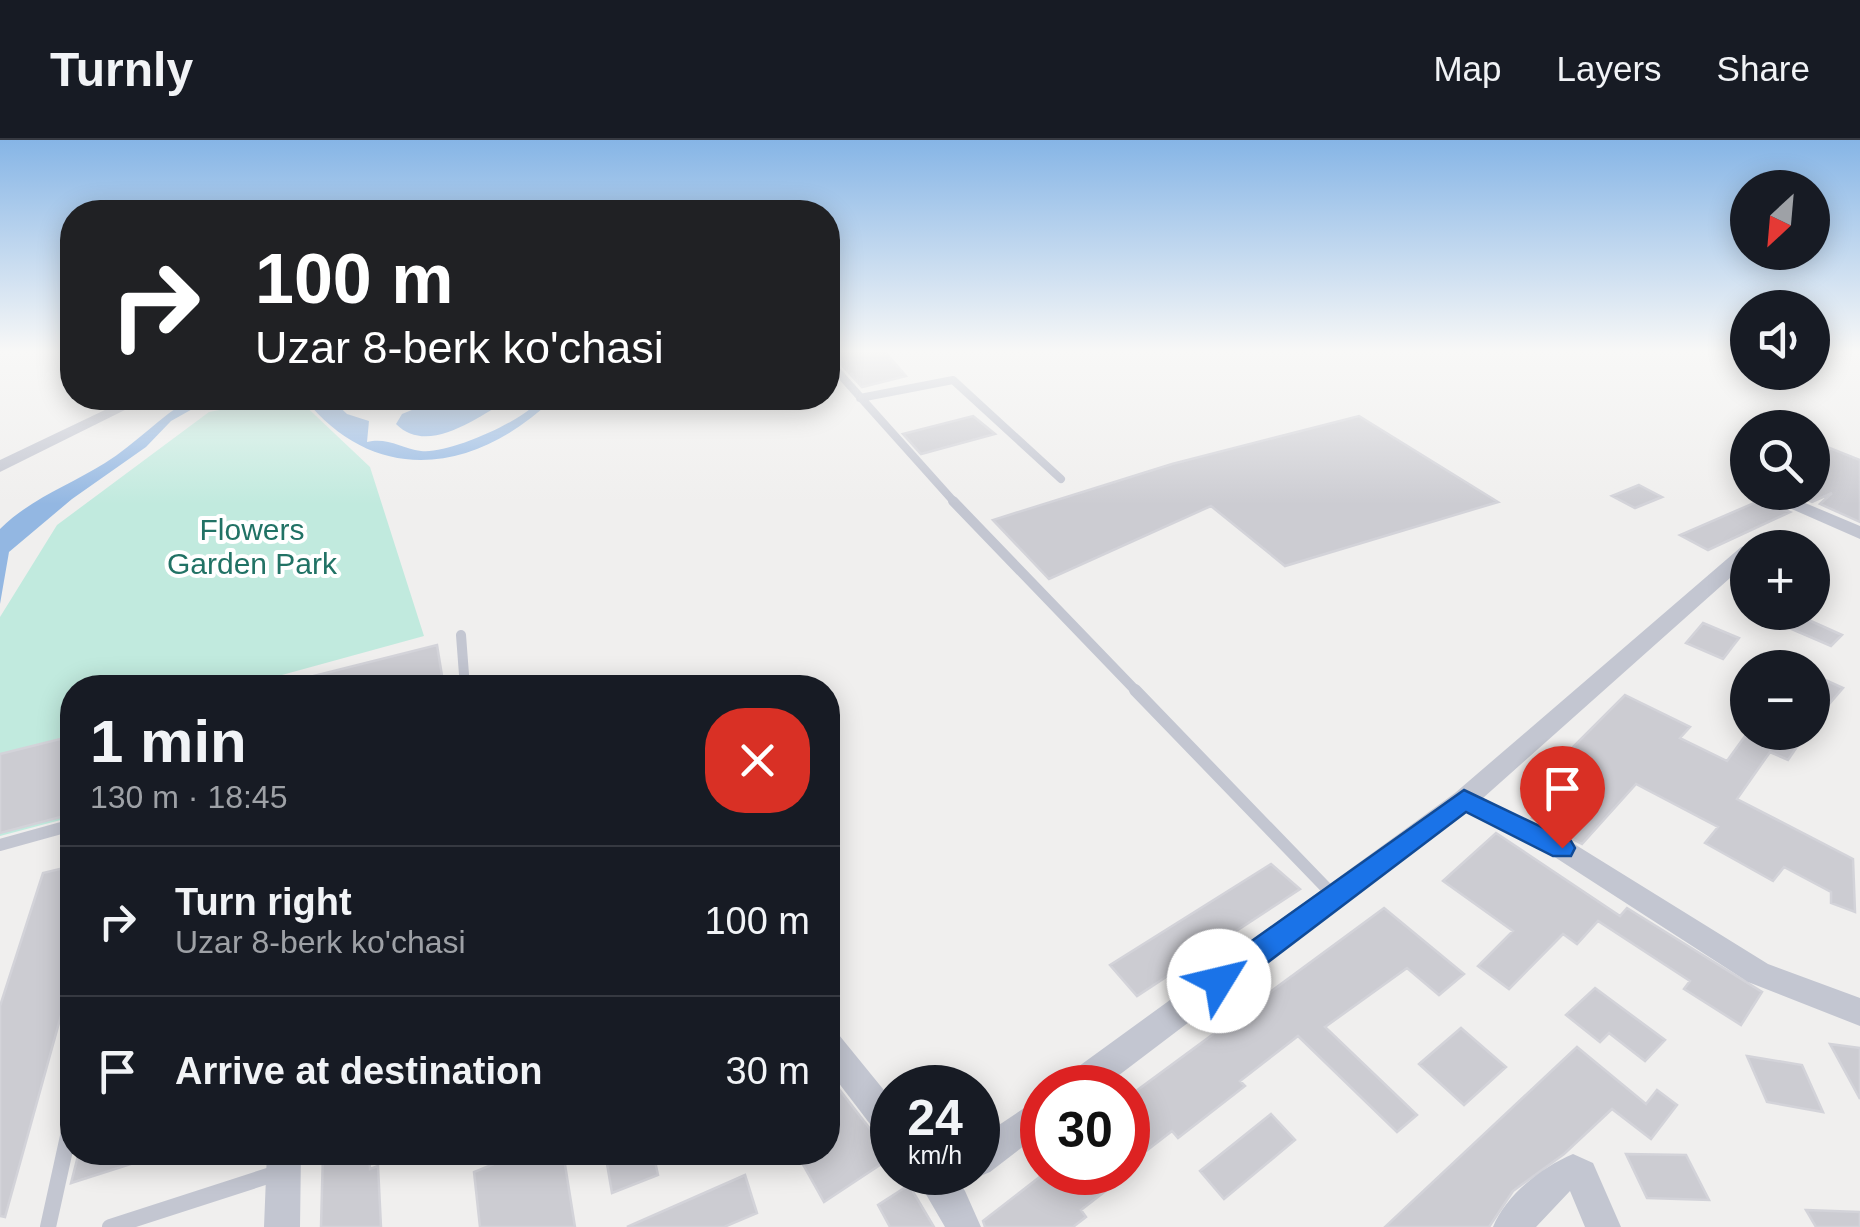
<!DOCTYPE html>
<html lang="en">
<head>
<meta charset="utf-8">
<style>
  body { margin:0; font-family:Helvetica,sans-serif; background:#20242c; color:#f1f3f6; height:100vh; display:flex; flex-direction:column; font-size:38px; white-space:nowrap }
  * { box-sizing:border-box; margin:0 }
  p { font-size:32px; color:#9ea1a6 }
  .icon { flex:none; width:55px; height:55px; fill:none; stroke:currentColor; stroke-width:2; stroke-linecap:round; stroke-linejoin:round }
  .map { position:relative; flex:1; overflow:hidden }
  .drawer { position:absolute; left:60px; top:535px; width:780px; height:490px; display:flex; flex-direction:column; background:#171b24; border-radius:40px; box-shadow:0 5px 25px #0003 }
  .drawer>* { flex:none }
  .top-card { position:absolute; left:60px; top:60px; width:780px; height:210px; border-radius:40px; box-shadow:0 5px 25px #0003; background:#202124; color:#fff; overflow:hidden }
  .needle { width:65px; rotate:206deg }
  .buttons { position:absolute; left:1730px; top:30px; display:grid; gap:20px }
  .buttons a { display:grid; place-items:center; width:100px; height:100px; border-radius:50%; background:#171b24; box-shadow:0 5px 25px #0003; font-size:50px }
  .speed { position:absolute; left:870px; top:925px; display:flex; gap:20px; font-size:50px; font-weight:700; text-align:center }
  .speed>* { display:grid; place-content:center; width:130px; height:130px; border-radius:50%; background:#171b24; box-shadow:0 5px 25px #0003; line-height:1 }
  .speed small { font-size:25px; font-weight:400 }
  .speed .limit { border:15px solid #d22; background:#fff; color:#111 }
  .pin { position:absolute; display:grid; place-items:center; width:85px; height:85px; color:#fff; margin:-102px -42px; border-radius:50% 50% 50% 0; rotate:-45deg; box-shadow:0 0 10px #0007 }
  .pin .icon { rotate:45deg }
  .me { position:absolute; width:110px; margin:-55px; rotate:54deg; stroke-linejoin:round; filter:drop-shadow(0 0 8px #0008) }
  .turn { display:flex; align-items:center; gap:35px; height:210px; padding:0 30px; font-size:45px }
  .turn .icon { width:130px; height:130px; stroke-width:2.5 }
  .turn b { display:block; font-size:70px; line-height:85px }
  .round { display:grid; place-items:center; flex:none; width:105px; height:105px; border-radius:40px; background:#20242c }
  .head { display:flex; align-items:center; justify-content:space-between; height:170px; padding:0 30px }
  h1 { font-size:60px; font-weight:700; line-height:75px }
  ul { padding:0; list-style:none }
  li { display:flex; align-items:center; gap:30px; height:150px; padding:0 30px; border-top:2px solid #363941 }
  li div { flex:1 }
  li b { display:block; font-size:38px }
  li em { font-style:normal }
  header { display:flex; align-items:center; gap:60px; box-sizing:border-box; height:140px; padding:0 50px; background:#171b24; border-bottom:2px solid #363941 }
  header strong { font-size:48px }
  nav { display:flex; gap:55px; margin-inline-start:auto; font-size:35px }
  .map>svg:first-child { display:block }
  .green { fill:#c1eade }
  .water { fill:#93b7e2 }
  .building { fill:#ccccd2; stroke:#d3d3d9; stroke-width:2.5 }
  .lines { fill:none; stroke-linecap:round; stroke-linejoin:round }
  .lane-far3 { stroke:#c3c6d1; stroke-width:8 }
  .lane-far2 { stroke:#c3c6d1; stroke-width:10 }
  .lane-far1 { stroke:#c3c6d1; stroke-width:12 }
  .lane { stroke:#c3c6d1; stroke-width:16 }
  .street { fill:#c3c6d1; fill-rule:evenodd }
  .route { fill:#1a73e8; stroke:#114b97; stroke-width:2.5 }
  .labels { text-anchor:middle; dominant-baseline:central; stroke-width:8; stroke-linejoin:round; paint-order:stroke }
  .park-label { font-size:30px; fill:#217265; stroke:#fff }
</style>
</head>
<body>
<header>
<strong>Turnly</strong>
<nav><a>Map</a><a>Layers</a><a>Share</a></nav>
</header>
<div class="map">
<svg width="1860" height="1087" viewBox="0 0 1860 1087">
  <rect width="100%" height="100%" fill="#f0efee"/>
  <!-- green -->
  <path class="green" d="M283 258H297L370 327 424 496 271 538 270 547 72 548V677L0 696V477L57 385 209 272Z"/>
  <!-- water -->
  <path class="water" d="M192 258H212L171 281 146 307 72 359 9 412 0 464V389C30 359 70 345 105 323 136 304 160 276 192 258Z
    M304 258H330L347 274 369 281 367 302C387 297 401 308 421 311 447 315 527 280 541 258H554C476 333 376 348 304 258Z
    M441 258H512C480 275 429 317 396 284L402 274Z"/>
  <!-- building -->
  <path class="building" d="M830 212 886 213 906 236 862 247Z
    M973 276 995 294 921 314 903 294Z
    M1359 276 1498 362 1285 426 1211 366 1049 439 993 380 1172 324Z
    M1812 301 1860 320V382L1820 364 1832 353 1812 362 1790 352H1812Z
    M1639 345 1662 357 1635 368 1612 356Z
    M1761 360 1790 372 1708 410 1680 395Z
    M1793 473 1842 495 1831 506 1787 487Z
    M1703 483 1739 498 1723 519 1686 503Z
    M437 505 444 548H291L290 542Z
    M1812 534 1843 548 1812 584Z
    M1625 555 1690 587 1680 598 1727 621 1748 592H1807L1788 620 1770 612 1737 659 1853 719 1855 772 1831 763V752L1784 727 1773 741 1705 703 1718 687 1636 644 1582 704 1532 678 1550 658 1532 648Z
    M72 596V674L0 693V614Z
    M1496 693 1620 776 1627 768 1762 852 1741 885 1684 849 1690 841 1598 781 1577 804 1563 794 1509 849 1478 826 1513 791 1443 741Z
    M1271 724 1300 749 1137 856 1110 825Z
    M72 726V836L5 1077 0 1076V866L43 733Z
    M1384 768 1464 834 1439 855 1407 828 1325 887 1417 975 1397 992 1298 896 1240 941 1245 946 1178 998 1172 991 1128 1025V957Z
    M1595 848 1665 900 1645 921 1609 893 1600 902 1566 875Z
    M1461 888 1506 927 1464 965 1419 924Z
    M1830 904 1860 908V959Z
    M1577 907 1646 964 1657 950 1677 965 1651 999 1612 969 1564 1014 1513 1051 1489 1087H1385Z
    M1747 916 1802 925 1823 972 1767 962Z
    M828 935 892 1017 824 1062 796 1012H828Z
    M1271 974 1295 1000 1224 1059 1200 1031Z
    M79 1012H155L156 1016 71 1043Z
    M323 1012H369L370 1029 378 1026 381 1087H321Z
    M523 1012H563L575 1087H480L474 1032Z
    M605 1012H653L658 1035 612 1053Z
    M1626 1014 1686 1015 1709 1060 1647 1058Z
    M1046 1032H1130L1081 1070 1086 1077 1073 1087H985L983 1081Z
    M745 1035 757 1073 724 1087H627Z
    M909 1045 934 1087H890L878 1065Z
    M1806 1070 1860 1072V1087H1816Z"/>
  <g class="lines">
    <!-- lane-far3 -->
    <path class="lane-far3" d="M828 221 956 364
      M860 258 953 240 1061 339"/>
    <!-- lane-far2 -->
    <path class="lane-far2" d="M953 361 1138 553
      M461 495 465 548"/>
    <!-- lane-far1 -->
    <path class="lane-far1" d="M1135 550 1334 756
      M0 705 72 685"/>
    <!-- lane -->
    <path class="lane" d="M48 1087 72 978
      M110 1087 277 1033"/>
    <!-- street -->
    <path class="street" d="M130 258H149L0 332V320Z
      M1753 352H1779L1860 386V399Z
      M1748 405 1755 408H1748V422L1483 658 1571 702 1768 824 1860 858V886L1748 842 1553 716 1466 672 1102 948H1059L1064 937 1455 653 1741 407Z
      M828 890 839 895 892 960V1001L880 997 828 929Z
      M1042 956V992L990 1032 978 1037 967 1032H978V999Z
      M267 1012H301L300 1087H264Z
      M1573 1014 1593 1023 1621 1087H1585L1570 1051 1536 1087H1493C1506 1055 1542 1027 1573 1014Z
      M913 1032H952L965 1051 981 1087H945Z"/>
  </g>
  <!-- sky -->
  <linearGradient id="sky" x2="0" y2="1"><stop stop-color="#86b5e6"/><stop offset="0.58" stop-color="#f8f8f7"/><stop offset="1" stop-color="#f8f8f7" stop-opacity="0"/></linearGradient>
  <rect width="1860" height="364" fill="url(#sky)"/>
  <!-- route -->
  <path class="route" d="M1464 650 1571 701 1575 708 1571 716H1553L1466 672 1230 851 1219 855 1208 851 1204 841 1208 832Z"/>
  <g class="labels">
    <!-- park labels -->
    <g class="park-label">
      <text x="252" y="389">Flowers<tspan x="252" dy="34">Garden Park</tspan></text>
    </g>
  </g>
</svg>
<div class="buttons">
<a><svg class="needle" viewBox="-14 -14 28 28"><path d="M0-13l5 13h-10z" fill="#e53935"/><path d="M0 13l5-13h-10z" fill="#9ea1a6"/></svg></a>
<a><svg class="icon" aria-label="sound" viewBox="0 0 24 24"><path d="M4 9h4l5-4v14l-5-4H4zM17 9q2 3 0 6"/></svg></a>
<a><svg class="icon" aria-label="search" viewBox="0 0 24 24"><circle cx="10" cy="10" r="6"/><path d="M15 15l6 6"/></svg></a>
<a>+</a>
<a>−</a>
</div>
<div class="speed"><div>24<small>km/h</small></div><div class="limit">30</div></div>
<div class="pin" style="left:1562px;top:708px;background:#d93025"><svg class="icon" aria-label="arrive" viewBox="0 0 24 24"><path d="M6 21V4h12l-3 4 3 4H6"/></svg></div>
<svg class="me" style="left:1219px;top:841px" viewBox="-20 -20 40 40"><circle r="19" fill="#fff"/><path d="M0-13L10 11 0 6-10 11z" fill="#1a73e8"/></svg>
<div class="top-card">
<div class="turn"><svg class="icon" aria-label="right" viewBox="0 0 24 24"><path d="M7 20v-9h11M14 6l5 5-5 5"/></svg><div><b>100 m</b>Uzar 8-berk ko'chasi</div></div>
</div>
<section class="drawer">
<div class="head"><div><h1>1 min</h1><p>130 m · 18:45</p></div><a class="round" style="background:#d93025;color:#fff"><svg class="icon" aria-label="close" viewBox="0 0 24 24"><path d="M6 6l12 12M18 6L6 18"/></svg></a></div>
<ul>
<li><svg class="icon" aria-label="right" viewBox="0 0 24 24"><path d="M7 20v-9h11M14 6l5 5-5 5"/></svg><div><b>Turn right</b><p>Uzar 8-berk ko'chasi</p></div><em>100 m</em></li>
<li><svg class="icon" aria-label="arrive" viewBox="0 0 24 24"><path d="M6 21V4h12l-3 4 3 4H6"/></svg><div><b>Arrive at destination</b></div><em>30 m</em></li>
</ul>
</section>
</div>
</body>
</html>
